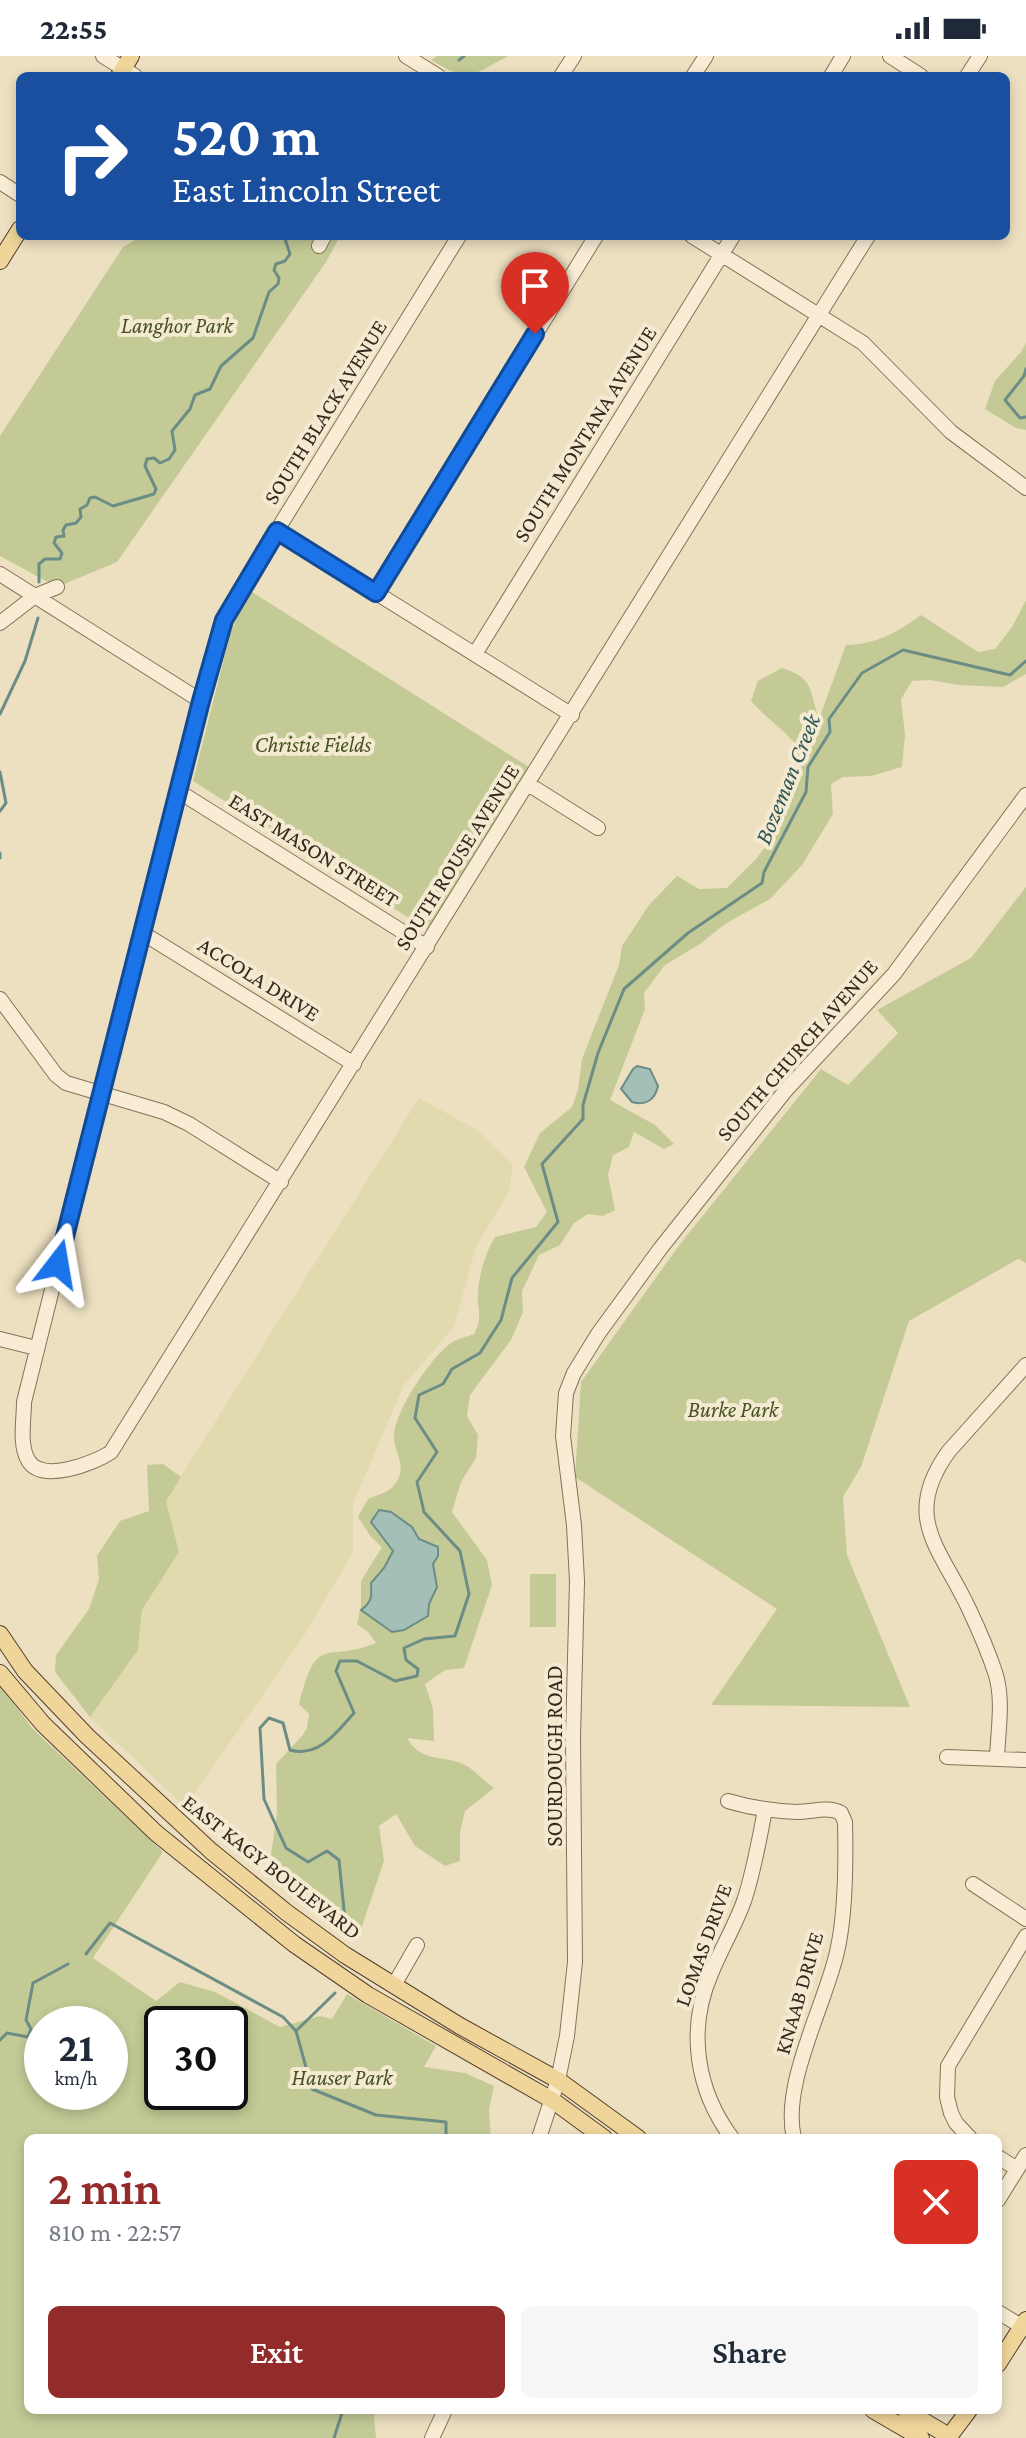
<!DOCTYPE html>
<html lang="en">
<head>
<meta charset="utf-8">
<style>
  body { margin:0; font-family:"Crimson Pro",serif; background:#f6f6f7; color:#1f2937; height:100vh; display:flex; flex-direction:column; font-size:30px; white-space:nowrap }
  * { box-sizing:border-box; margin:0 }
  p { font-size:26px; color:#747a83 }
  .icon { flex:none; width:44px; height:44px; fill:none; stroke:currentColor; stroke-width:2; stroke-linecap:round; stroke-linejoin:round }
  .map { position:relative; flex:1; overflow:hidden }
  .drawer { position:absolute; left:24px; top:2078px; width:978px; height:280px; display:flex; flex-direction:column; background:#fff; border-radius:12px; box-shadow:0 4px 12px #0003 }
  .drawer>* { flex:none }
  .hud { position:absolute; left:16px; top:16px; width:994px; height:168px; border-radius:12px; box-shadow:0 4px 12px #0003; background:#1a4fa0; color:#fff; overflow:hidden }
  .speed { position:absolute; left:24px; top:1950px; display:flex; gap:16px; font-size:40px; font-weight:700; text-align:center }
  .speed>* { display:grid; place-content:center; width:104px; height:104px; border-radius:50%; background:#fff; box-shadow:0 4px 12px #0003; line-height:1 }
  .speed small { font-size:20px; font-weight:400 }
  .speed .limit { border:4px solid #111; border-radius:12px; background:#fff; color:#111 }
  .pin { position:absolute; display:grid; place-items:center; width:68px; height:68px; color:#fff; margin:-82px -34px; border-radius:50% 50% 50% 0; rotate:-45deg; box-shadow:0 0 8px #0007 }
  .pin .icon { rotate:45deg }
  .me { position:absolute; width:88px; margin:-44px; rotate:14deg; stroke-linejoin:round; filter:drop-shadow(0 0 6px #0008) }
  .turn { display:flex; align-items:center; gap:28px; height:168px; padding:0 24px; font-size:36px }
  .turn .icon { width:104px; height:104px; stroke-width:2.5 }
  .turn b { display:block; font-size:56px; line-height:68px }
  .round { display:grid; place-items:center; flex:none; width:84px; height:84px; border-radius:12px; background:#f6f6f7 }
  .overview { display:flex; align-items:center; justify-content:space-between; height:136px; padding:0 24px }
  h1 { font-size:48px; font-weight:600; line-height:60px; color:#942b2b }
  .primary-button { display:flex; gap:16px; margin-top:auto; padding:16px 24px }
  .primary-button a { flex:1; height:92px; border-radius:12px; background:#942b2b; color:#fff; font-size:32px; font-weight:600; line-height:92px; text-align:center }
  .primary-button a+a { background:#f6f6f7; color:#1f2937 }
  .status { display:flex; justify-content:space-between; align-items:center; height:56px; padding:0 40px; background:#fff; direction:ltr }
  .status svg { height:22px; fill:currentColor }
  .map>svg:first-child { display:block }
  .farmland { fill:#e2daaf }
  .green { fill:#c4ca96; fill-rule:evenodd }
  .water { fill:#a4bfb7; stroke:#6b8d85; stroke-width:2 }
  .lines { fill:none; stroke-linecap:round; stroke-linejoin:round }
  .stream { stroke:#6b8d85; stroke-width:3 }
  .minor-casing { stroke:#867159; stroke-width:16 }
  .major-casing { stroke:#543f2e; stroke-width:18 }
  .minor { stroke:#f8edd4; stroke-width:14 }
  .major { stroke:#f0d59a; stroke-width:16 }
  .route-casing { stroke:#114b97; stroke-width:20 }
  .route { stroke:#1a73e8; stroke-width:14 }
  .labels { text-anchor:middle; dominant-baseline:central; stroke-width:8; stroke-linejoin:round; paint-order:stroke }
  .park-label { font-size:22px; font-style:italic; fill:#465224; stroke:#f4ead1 }
  .street-label { font-size:22px; fill:#36291d; stroke:#f4ead1 }
  .water-label { font-size:24px; font-style:italic; fill:#2d5553; stroke:#f4ead1 }
</style>
</head>
<body>
<div class="status"><b>22:55</b><svg viewBox="0 0 49 12"><path d="M0 12V9h3v3zM5 12V6h3v6zM10 12V3h3v9zM15 12V0h3v12zM26 1h20v11H26zM47 4h2v5h-2z"/></svg></div>
<div class="map">
<svg width="1026" height="2382" viewBox="0 0 1026 2382">
  <rect width="100%" height="100%" fill="#ede0c1"/>
  <!-- farmland -->
  <path class="farmland" d="M419 1042 477 1074 513 1108 509 1136 476 1191 454 1271 404 1329 353 1448V1497L304 1580 185 1751 90 1661 138 1594 142 1554 179 1496 165 1445Z"/>
  <!-- green -->
  <path class="green" d="M437 0H508C469 21 470 27 431 4Z
    M142 180H340L326 206 117 506 57 531 0 500V380L123 191Z
    M1026 287V374L1016 372 985 353 995 325 1021 296Z
    M249 534 529 711 428 874 193 725 231 575Z
    M1026 544V618L1003 631 959 629 930 624 912 625 901 643 905 678 902 711 871 720 843 721 831 728 833 758 802 809 770 843 725 868 700 888 665 909 644 937 645 953 610 1044 655 1069 674 1088 664 1093 634 1076 629 1091 613 1099 608 1119 615 1154 603 1160 588 1158 574 1167 560 1189 539 1199 522 1235 523 1256 511 1284 470 1339 467 1360 478 1379 476 1402 461 1426 452 1456 487 1504 492 1529 464 1612 445 1614 425 1628 433 1652 434 1685 407 1682C420 1706 442 1699 463 1708 474 1713 484 1725 494 1732L465 1755 460 1776V1805L445 1810 415 1790 396 1758 379 1770 384 1805 358 1882 294 1837 269 1813 277 1757 276 1708 302 1680 307 1672 309 1658 299 1648C318 1575 324 1608 376 1587L368 1576 357 1568 361 1551V1525L382 1491 371 1481 358 1461 368 1443C380 1438 392 1436 398 1423 406 1409 394 1395 394 1381 394 1356 431 1301 451 1287 458 1282 467 1281 474 1278 484 1259 476 1254 478 1235 480 1215 485 1198 495 1181L536 1171 547 1156 524 1111 540 1077 572 1051 578 1034 582 1003 619 909 622 890 649 849 677 820 699 833 727 832 756 803 772 782 797 705 798 691C784 673 766 662 751 645L758 625 782 612C815 622 809 635 819 663L846 589C877 588 896 577 921 559L978 596 995 593 1012 571Z
    M1026 831V1207L1018 1203 909 1265 861 1411 843 1441 847 1499 910 1651 711 1649 777 1553 575 1421 581 1326 680 1188 821 1013 848 1029 898 977 877 954 971 902Z
    M163 1408 181 1421 166 1445 179 1496 142 1554 138 1594 90 1661 55 1616 56 1599 89 1553 99 1523 97 1500 120 1465 149 1455 147 1409Z
    M530 1518H556V1571H530Z
    M0 1629 32 1672 163 1796 93 1902 156 1945 180 1926 215 1936 280 1971 320 1960 332 1963 347 1938 436 1990 424 2011 465 2017 494 2030 489 2053 491 2082H28V2354H379L374 2360 376 2382H0ZM42 1968H110V2036H42ZM162 1968H230V2036H162Z"/>
  <!-- water -->
  <path class="water" d="M637 1010 650 1013 658 1030C655 1044 646 1050 632 1046L621 1033 633 1013Z
    M379 1454 391 1456 412 1471 419 1483 438 1491V1500L433 1508 437 1531 429 1548 428 1560 404 1574 392 1576 361 1554C372 1546 372 1540 371 1527L384 1512 393 1495 371 1466Z"/>
  <g class="lines">
    <!-- stream -->
    <path class="stream" d="M459 4 464 0
      M1026 313 1024 320 1005 344 1020 362 1026 361
      M39 526V508L45 503H60L62 497 54 487 56 481 64 480 63 474 66 469 76 467 81 461 80 453 87 449 90 442 95 441 113 450 154 438 156 433 145 410 147 403 154 402 160 407 169 403 175 394 172 375 190 353 195 339 210 333 221 310 253 282 269 236 278 228 279 222 274 214 276 208 285 205 290 198 284 180
      M0 658 25 605 38 562
      M0 716 6 747 0 755
      M0 797V802
      M345 1864 339 1804 327 1795 308 1806 286 1792 264 1743 260 1672 269 1662 283 1667 290 1694C319 1702 337 1676 354 1657L336 1615 340 1605H357L395 1625 417 1620 418 1613 406 1604 404 1592 424 1583 455 1580 469 1538 460 1495 424 1456 417 1426 437 1396 415 1362 419 1339 443 1328 452 1313 480 1297 501 1264 512 1222 558 1166 542 1108 583 1063V1049L598 997 624 933 688 877 762 827 764 816 806 736 808 711 830 676 829 663 862 617 903 594 1010 619 1026 605
      M86 1898 110 1867 283 1961 296 1975 312 2033 376 2059 446 2066V2082
      M296 1975 335 1937
      M0 1984 7 1977 28 1981 31 1973 26 1964 33 1927 68 1908
      M334 2382 343 2354"/>
    <defs>
      <path id="minor" d="M103 0 135 20
        M406 0 438 20
        M890 0 921 20
        M561 20 574 0
        M693 20 706 0
        M831 20 843 0
        M967 20 980 0
        M0 126 20 139
        M459 180 237 539 224 564 141 876 24 1346C24 1364 19 1388 28 1404 41 1428 95 1407 111 1396L868 180
        M692 180 863 287 951 376 1026 432
        M319 190 324 180
        M277 475 572 659
        M0 518 201 645
        M376 537 596 180
        M0 567 35 540 57 531
        M475 598 733 180
        M528 728 598 772
        M178 735 427 891
        M141 876 354 1008
        M0 943 56 1019 66 1027 164 1056 189 1068 281 1126
        M0 1283 36 1292
        M947 1701 1026 1704
        M997 1702C998 1674 1004 1643 995 1616 989 1598 977 1570 969 1553 942 1494 900 1462 949 1395L1026 1309
        M728 1745C751 1752 774 1755 797 1756 812 1756 828 1750 841 1757L845 1766C846 1806 846 1857 837 1896 825 1949 781 2029 794 2082
        M973 1828 1026 1863
        M394 1929 417 1889
        M539 2082 558 2024 567 1980 575 1906 573 1681 577 1525 574 1469 563 1380 566 1337 574 1317 598 1278 660 1193 786 1034 894 918 1026 739
        M732 2082C696 2034 687 1973 711 1918 721 1893 735 1870 744 1845 754 1815 759 1784 765 1754
        M970 2082 956 2067 951 2057 947 2041 948 2010 1026 1880
        M998 2101 1017 2113
        M998 2144 1026 2099
        M998 2256 1026 2273
        M432 2382 445 2354"/>
      <path id="major" d="M119 20 131 0
        M0 205 20 173
        M0 1578 25 1615 87 1680 211 1795 286 1856 345 1899 460 1970 558 2024 638 2082
        M0 1617 43 1668 156 1777 294 1888 368 1939 552 2044 604 2082
        M998 2308 1026 2264
        M873 2354 921 2382
        M905 2354 942 2376 944 2382
        M948 2382 969 2354"/>
    </defs>
    <!-- minor casing -->
    <use href="#minor" class="minor-casing"/>
    <!-- major casing -->
    <use href="#major" class="major-casing"/>
    <!-- minor -->
    <use href="#minor" class="minor"/>
    <!-- major -->
    <use href="#major" class="major"/>
  </g>
  <g class="lines">
    <defs>
      <path id="route" d="M58 1208 201 645 224 564 277 475 376 537 535 278"/>
    </defs>
    <!-- route casing -->
    <use href="#route" class="route-casing"/>
    <!-- route -->
    <use href="#route" class="route"/>
  </g>
  <g class="labels">
    <!-- park labels -->
    <g class="park-label">
      <text x="177" y="269">Langhor Park</text>
      <text x="313" y="688">Christie Fields</text>
      <text x="733" y="1353">Burke Park</text>
      <text x="342" y="2021">Hauser Park</text>
    </g>
    <!-- street labels -->
    <g class="street-label">
      <text transform="translate(325 356) rotate(-58)">SOUTH BLACK AVENUE</text>
      <text transform="translate(585 378) rotate(-58)">SOUTH MONTANA AVENUE</text>
      <text transform="translate(314 794) rotate(32)">EAST MASON STREET</text>
      <text transform="translate(457 801) rotate(-58)">SOUTH ROUSE AVENUE</text>
      <text transform="translate(259 923) rotate(32)">ACCOLA DRIVE</text>
      <text transform="translate(797 994) rotate(-49)">SOUTH CHURCH AVENUE</text>
      <text transform="translate(554 1700) rotate(-90)">SOURDOUGH ROAD</text>
      <text transform="translate(272 1811) rotate(38)">EAST KAGY BOULEVARD</text>
      <text transform="translate(703 1889) rotate(-70)">LOMAS DRIVE</text>
      <text transform="translate(799 1937) rotate(-74)">KNAAB DRIVE</text>
    </g>
    <!-- water labels -->
    <g class="water-label">
      <text transform="translate(787 723) rotate(-68)">Bozeman Creek</text>
    </g>
  </g>
</svg>
<div class="speed"><div>21<small>km/h</small></div><div class="limit">30</div></div>
<div class="pin" style="left:535px;top:278px;background:#d93025"><svg class="icon" aria-label="arrive" viewBox="0 0 24 24"><path d="M6 21V4h12l-3 4 3 4H6"/></svg></div>
<svg class="me" style="left:58px;top:1208px" viewBox="-20 -20 40 40"><path d="M0-17L14 15 0 8-14 15z" fill="#1a73e8" stroke="#fff" stroke-width="4"/></svg>
<div class="hud">
<div class="turn"><svg class="icon" aria-label="right" viewBox="0 0 24 24"><path d="M7 20v-9h11M14 6l5 5-5 5"/></svg><div><b>520 m</b>East Lincoln Street</div></div>
</div>
<section class="drawer">
<div class="overview"><div><h1>2 min</h1><p>810 m · 22:57</p></div><a class="round" style="background:#d93025;color:#fff"><svg class="icon" aria-label="close" viewBox="0 0 24 24"><path d="M6 6l12 12M18 6L6 18"/></svg></a></div>
<div class="primary-button"><a>Exit</a><a>Share</a></div>
</section>
</div>
</body>
</html>
